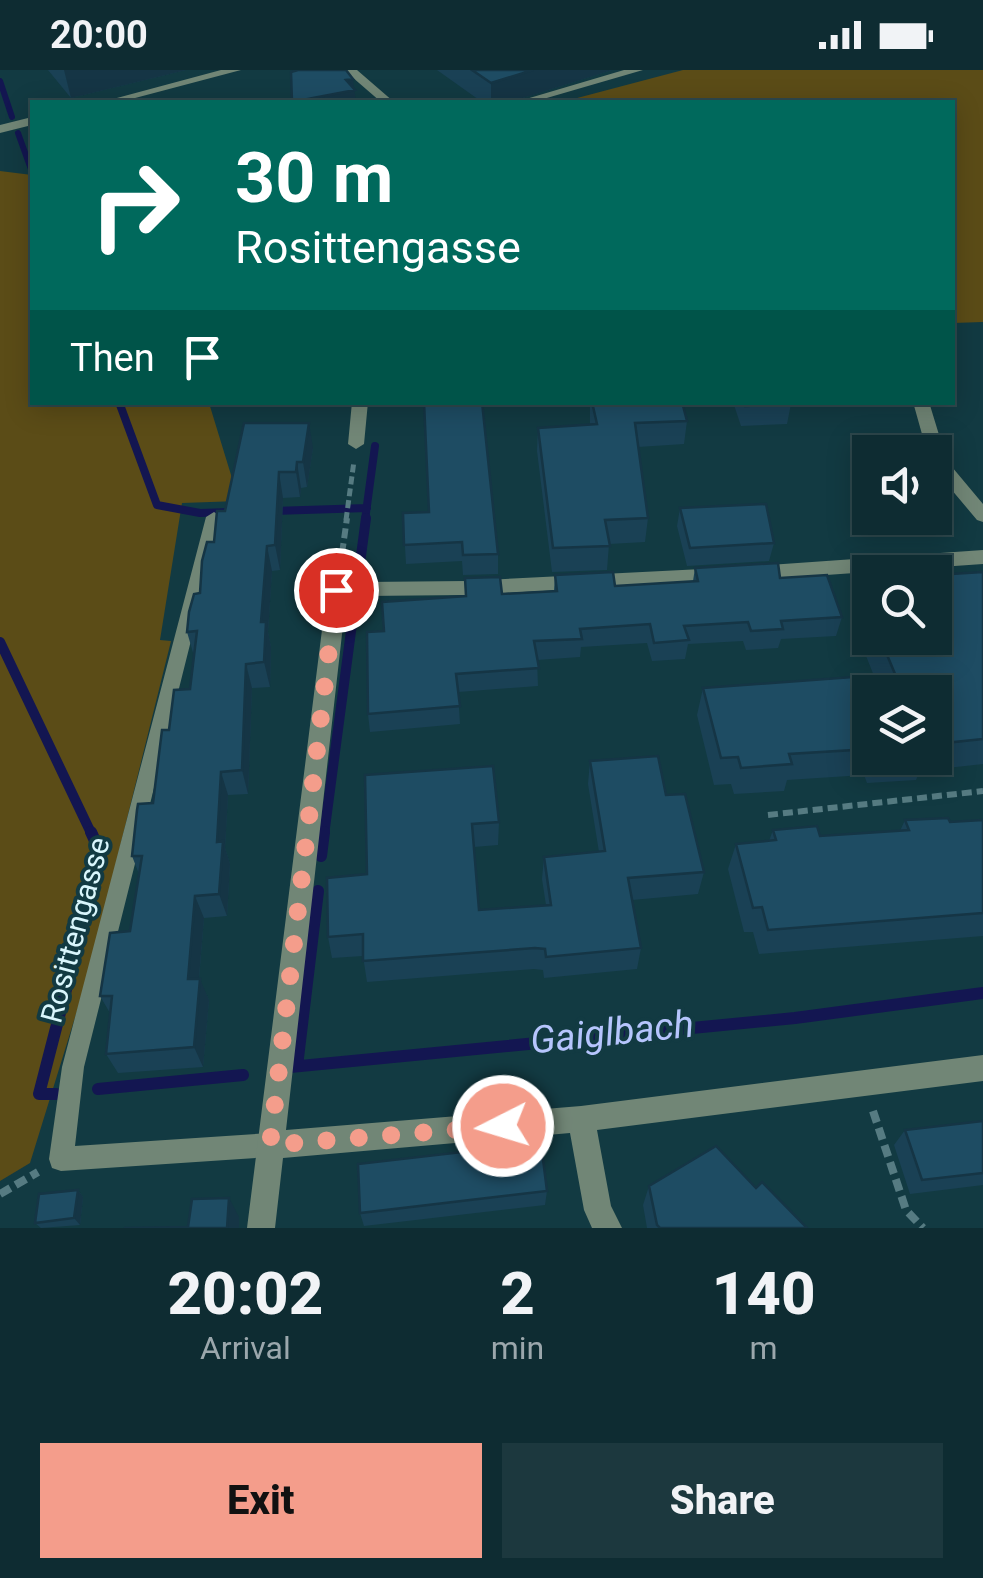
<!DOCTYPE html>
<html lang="en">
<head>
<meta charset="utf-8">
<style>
  body { margin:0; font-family:Roboto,sans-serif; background:#1c383e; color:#f1f3f6; height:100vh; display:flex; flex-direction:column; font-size:38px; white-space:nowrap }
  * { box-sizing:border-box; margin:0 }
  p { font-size:32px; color:#9ba7ac }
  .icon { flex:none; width:55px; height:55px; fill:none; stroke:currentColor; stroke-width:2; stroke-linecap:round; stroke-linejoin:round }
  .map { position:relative; height:1158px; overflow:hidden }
  .details { display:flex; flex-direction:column; background:#0e2c32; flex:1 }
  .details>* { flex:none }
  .hud { position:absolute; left:30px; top:30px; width:925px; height:305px; border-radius:0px; box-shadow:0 5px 25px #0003,0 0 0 2px #2e484d; background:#00695c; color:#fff; overflow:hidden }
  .controls { position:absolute; left:852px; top:365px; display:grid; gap:20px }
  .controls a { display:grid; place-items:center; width:100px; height:100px; border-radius:0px; background:#0e2c32; box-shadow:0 5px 25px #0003,0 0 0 2px #2e484d; font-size:50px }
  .pin { position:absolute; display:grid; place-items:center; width:85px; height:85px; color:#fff; margin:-42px; border:5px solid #fff; border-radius:50%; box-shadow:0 2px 10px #0007 }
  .me { position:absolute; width:110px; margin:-55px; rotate:265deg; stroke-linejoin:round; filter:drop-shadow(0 0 8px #0008) }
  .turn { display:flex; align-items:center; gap:35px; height:210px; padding:0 40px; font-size:45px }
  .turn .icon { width:130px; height:130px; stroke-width:2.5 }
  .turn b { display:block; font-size:70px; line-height:85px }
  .then { display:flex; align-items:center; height:95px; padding:0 40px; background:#0003; gap:20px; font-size:38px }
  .eta { display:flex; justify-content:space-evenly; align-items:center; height:170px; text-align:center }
  .eta b { font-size:60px; font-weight:800; line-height:70px }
  .button { display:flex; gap:20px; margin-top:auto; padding:20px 40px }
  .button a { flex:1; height:115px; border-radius:0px; background:#f49d8b; color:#111; font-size:40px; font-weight:800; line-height:115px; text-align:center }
  .button a+a { background:#1c383e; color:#f1f3f6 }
  .status { display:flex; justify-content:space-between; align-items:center; height:70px; padding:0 50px; background:#0e2c32; direction:ltr }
  .status svg { height:28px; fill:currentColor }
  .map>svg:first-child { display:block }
  .green { fill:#5b4c17 }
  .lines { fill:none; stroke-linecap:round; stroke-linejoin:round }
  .stream-far3 { stroke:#131651; stroke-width:6 }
  .stream-far2 { stroke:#131651; stroke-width:8 }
  .stream-far1 { stroke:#131651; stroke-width:10 }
  .stream { stroke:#131651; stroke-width:12 }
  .path-far2 { stroke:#567b82; stroke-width:5; stroke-dasharray:8 4; stroke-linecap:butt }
  .path-far1 { stroke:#567b82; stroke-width:6; stroke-dasharray:10 5; stroke-linecap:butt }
  .path { stroke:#567b82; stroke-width:8; stroke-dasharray:12 6; stroke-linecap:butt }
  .service { fill:#718676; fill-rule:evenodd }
  .minor { fill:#718676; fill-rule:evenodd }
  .wall { fill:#1a4155; fill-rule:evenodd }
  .shaded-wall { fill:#153545 }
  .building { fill:#1e4c63; stroke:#153545; stroke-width:2.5 }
  .route { stroke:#f49d8b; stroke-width:18; stroke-dasharray:0 32.4 }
  .labels { text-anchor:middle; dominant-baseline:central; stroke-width:8; stroke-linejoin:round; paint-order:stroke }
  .street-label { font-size:30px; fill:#d9f6fc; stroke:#123a42 }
  .near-water-label { font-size:38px; font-style:italic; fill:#b6c5fd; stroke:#123a42 }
</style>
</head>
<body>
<div class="status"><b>20:00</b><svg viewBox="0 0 49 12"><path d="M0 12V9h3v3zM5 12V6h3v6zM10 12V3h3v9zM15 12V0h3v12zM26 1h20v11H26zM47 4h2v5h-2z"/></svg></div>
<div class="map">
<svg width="983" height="1158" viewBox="0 0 983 1158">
  <rect width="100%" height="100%" fill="#123a42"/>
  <!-- green -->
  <path class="green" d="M683 0H983V252L953 253 952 32H562Z
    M0 101 32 105V332L209 333 239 431 182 433 160 570 171 571 89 902 30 1093 0 1111Z"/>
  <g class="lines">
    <!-- stream-far3 -->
    <path class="stream-far3" d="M0 11 12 47
      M18 63 32 102"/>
    <!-- stream-far2 -->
    <path class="stream-far2" d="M119 332 157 435 200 443 231 442
      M273 441 367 438
      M365 450 375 376"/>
    <!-- stream-far1 -->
    <path class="stream-far1" d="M0 572 92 765
      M324 765 366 448"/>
    <!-- stream -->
    <path class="stream" d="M321 786 324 762
      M297 996 318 821
      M290 997 795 948 983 923
      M98 1019 243 1005
      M56 1024H39L101 784 91 762"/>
    <!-- path-far2 -->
    <path class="path-far2" d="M346 450 354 391"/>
    <!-- path-far1 -->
    <path class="path-far1" d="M340 498 347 448
      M768 745 983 721"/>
    <!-- path -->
    <path class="path" d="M873 1041 906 1140 923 1158
      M0 1124 38 1102"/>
    <!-- service -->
    <path class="service" d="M214 442 222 447 84 997 75 1076 270 1063 278 1067 282 1075 278 1083 270 1087 61 1101 52 1098 49 1089 62 997 206 447Z"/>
    <!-- minor -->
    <path class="minor" d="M221 0H241L120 32H102Z
      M344 0H357L394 32H381Z
      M624 0H643L533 32H516Z
      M32 47V55L0 63V55Z
      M352 332H368L364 374 356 379 348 374Z
      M913 332H929L947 391 983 434V452L977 450 935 400V382H927Z
      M983 480V494L756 510 747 503 756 496Z
      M722 498 731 505 722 512 466 525 365 526 355 519 365 512 466 511Z
      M337 513 347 520 286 1060 581 1036 983 985V1011L597 1060 611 1136 622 1158H592L584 1140 570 1063 283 1088 275 1158H247L327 520Z"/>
  </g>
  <!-- wall -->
  <path class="wall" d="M48 0H186L71 28Z
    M437 0H612L510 32H482Z
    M590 332H682L687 351 684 374 638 377 648 448 645 472 609 474 607 500 552 502 537 381 538 358 590 355Z
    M733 332H791V334L787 354 741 356Z
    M313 378 307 417 301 418 300 427 283 428 280 500 272 501 268 562 271 577 270 617 252 618 248 724 228 725 225 778 230 794 227 846 204 848 199 909 209 930 203 997 118 1003 106 984 110 943 100 926 130 861 139 804 132 786 153 733 169 660 190 619 194 586 187 562 200 523 214 472 225 441Z
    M680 438 774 473 769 491 687 496 677 456Z
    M403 443 498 484V504L463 505 462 491 406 494Z
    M695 498 780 508 842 547 836 566 781 569 778 578 746 580 743 571 688 574 685 589 652 591 647 573 581 577 580 587 537 590 538 616 458 622 460 654 370 662 368 644 384 561 465 526V508L502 524 554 521 555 505 615 516 693 511Z
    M983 502V694L920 701 916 710 867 713 864 705 787 710 784 721 734 724 731 714 714 715 697 645 703 618 874 606 855 558 865 530H870V568H935ZM870 622H935V688H870Z
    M590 691 666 725 704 802 698 824 632 830 641 878 637 899 544 908 543 900 534 899 367 912 363 886 332 888 328 867 367 804 365 705 499 752 498 775 474 777 479 840 546 835 542 809 544 787 599 782 588 714Z
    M905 750 950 752 983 750V866L759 884 753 862H744L728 799 736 774 769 771 773 760 820 766 900 761Z
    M983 1051V1115L910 1124 894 1075 905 1060Z
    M649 1116 756 1118 807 1158H647L643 1135Z
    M78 1120 83 1127 80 1155 41 1158 35 1153Z
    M547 1121 545 1135 364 1156 360 1143Z"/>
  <!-- shaded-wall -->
  <path class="shaded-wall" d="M64 0H186L71 28Z
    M533 0H612L510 32H491V13Z
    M353 9 356 32H294L346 10Z
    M236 332H268L237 337Z
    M309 353 313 378 307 417 303 392Z
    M297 392 301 418 300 427 296 402Z
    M279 402 283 428 280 500 275 475Z
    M267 476 272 501 268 562 271 577 270 617 264 592 261 552Z
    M246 594 252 618 248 724 242 700Z
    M221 702 228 725 225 778 230 794 227 846 219 824 217 772Z
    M195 826 204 848 197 930 188 909Z
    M200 909 209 930 203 997 194 977Z
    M78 1120 83 1127 80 1155 74 1148Z
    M229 1128 239 1147V1158H227Z"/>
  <!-- building -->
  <path class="building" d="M298 0H346L353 9 346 10 355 20 292 32 291 2Z
    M472 0H533L491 13Z
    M424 332H482L498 484 463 485 462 472 404 475 403 443 429 442Z
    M592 332H682L687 351 635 353 648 448 605 450 610 476 553 478 538 358 597 354Z
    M744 332H791V334L745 336Z
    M244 353H309L303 392H297L296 402H279L275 475 267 476 261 552H266L264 592 246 594 242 700 221 702 217 772 223 771 219 824 195 826 188 909H200L194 977 106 984 112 926H100L110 863 130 861 142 786H132L137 740 138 734 153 733 162 660H169L174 620 190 619 197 561 187 562 189 542 194 524 200 523 202 491 207 472H214L217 441H225Z
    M766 434 774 473 690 478 680 438Z
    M778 493 780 508 827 505 842 547 781 551 783 559 751 561 748 552 684 556 689 570 654 573 650 554 580 559 582 569 534 571 539 598 456 604 460 636 368 644 367 562 384 561 382 532 466 526 465 508 500 507 502 524 557 521 555 505 613 502 615 516 698 511 695 498Z
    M983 502V669L935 674V622H870V679L789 684 792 694 741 698 738 687 721 688 703 618 895 604 880 568H935V505Z
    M865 530H870V543Z
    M658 686 666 725 685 724 704 802 628 808 641 878 546 887 545 879 535 878 363 891V864L328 867 327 808 367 804 365 705 493 696 499 752 472 754 479 840 551 835 544 787 605 781 590 691Z
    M948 748 950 752 983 750V843L768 860 762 837 753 838 736 774 776 770 773 760 817 756 820 766 909 760 905 750Z
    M983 1051V1103L922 1110 905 1060Z
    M541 1073 547 1121 360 1143 358 1094Z
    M716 1076 756 1118 762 1112 807 1158H660L657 1155 649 1116Z
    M78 1120 74 1148 35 1153 39 1124Z
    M229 1128 227 1158H124L188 1157 192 1129Z"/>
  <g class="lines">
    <!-- route -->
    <path class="route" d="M336 520 270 1075 503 1056"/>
  </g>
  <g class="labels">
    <!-- street labels -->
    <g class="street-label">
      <text transform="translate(75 860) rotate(-75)">Rosittengasse</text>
    </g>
    <!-- near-water labels -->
    <g class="near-water-label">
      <text transform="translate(612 962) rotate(-6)">Gaiglbach</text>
    </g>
  </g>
</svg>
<div class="controls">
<a><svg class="icon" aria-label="sound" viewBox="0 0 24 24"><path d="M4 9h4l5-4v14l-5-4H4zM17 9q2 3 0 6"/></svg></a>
<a><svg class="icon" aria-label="search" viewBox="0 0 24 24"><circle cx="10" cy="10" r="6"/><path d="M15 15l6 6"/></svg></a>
<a><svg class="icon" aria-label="layers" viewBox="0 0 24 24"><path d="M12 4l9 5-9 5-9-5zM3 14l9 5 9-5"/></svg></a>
</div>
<div class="pin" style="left:336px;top:520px;background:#d93025"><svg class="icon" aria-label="arrive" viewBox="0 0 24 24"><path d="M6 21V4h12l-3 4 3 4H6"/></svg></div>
<svg class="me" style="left:503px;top:1056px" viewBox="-20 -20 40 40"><circle r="17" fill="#f49d8b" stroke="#fff" stroke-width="3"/><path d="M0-11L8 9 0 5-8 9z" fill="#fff"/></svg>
<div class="hud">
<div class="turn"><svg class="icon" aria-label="right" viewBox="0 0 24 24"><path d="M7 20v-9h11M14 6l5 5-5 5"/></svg><div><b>30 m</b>Rosittengasse</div></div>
<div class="then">Then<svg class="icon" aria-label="arrive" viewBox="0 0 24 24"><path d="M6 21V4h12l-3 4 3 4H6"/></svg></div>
</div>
</div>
<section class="details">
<div class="eta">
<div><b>20:02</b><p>Arrival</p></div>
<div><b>2</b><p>min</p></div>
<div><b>140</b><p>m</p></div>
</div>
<div class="button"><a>Exit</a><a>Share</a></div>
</section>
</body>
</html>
